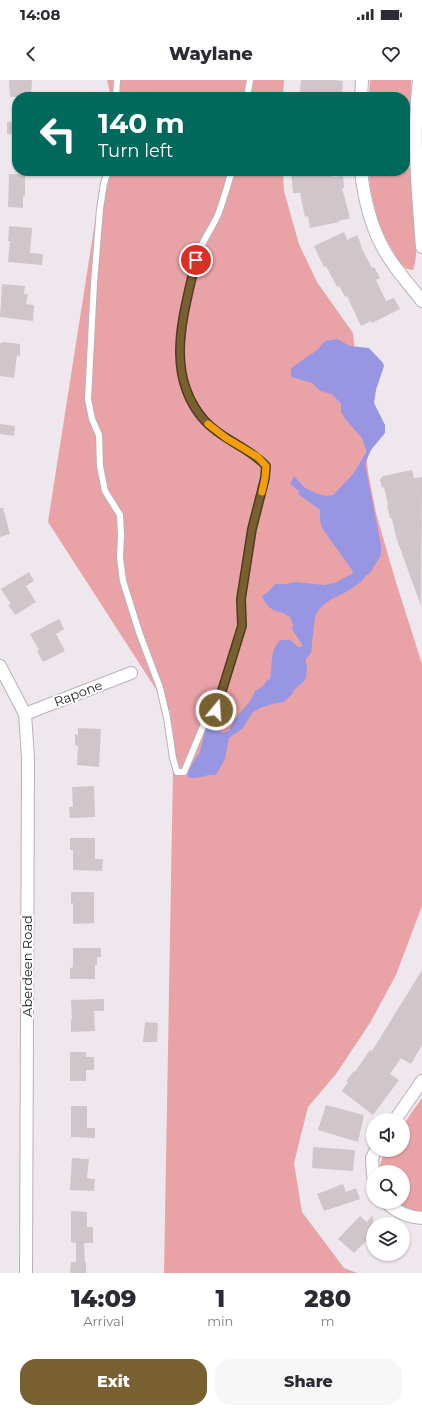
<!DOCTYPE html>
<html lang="en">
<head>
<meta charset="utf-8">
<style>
  body { margin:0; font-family:Montserrat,sans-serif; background:#f7f7f7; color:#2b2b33; height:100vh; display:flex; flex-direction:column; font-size:15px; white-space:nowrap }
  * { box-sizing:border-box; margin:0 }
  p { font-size:13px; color:#7c7c81 }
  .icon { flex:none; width:22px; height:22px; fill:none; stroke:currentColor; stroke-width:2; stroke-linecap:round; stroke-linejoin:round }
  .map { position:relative; height:1193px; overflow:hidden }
  .sheet { display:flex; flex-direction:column; background:#fff; flex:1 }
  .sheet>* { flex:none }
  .banner { position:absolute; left:12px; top:12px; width:398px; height:84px; border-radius:16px; box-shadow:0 1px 3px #0004; background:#00695c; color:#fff; overflow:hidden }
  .buttons { position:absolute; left:366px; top:1033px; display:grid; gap:8px }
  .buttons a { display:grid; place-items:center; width:44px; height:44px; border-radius:50%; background:#fff; box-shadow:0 1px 3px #0004; font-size:20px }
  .pin { position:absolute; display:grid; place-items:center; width:34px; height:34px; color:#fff; margin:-17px; border:2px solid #fff; border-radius:50%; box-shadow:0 1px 4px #0007 }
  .me { position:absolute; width:44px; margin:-22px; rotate:18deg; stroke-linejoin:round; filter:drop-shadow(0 0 3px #0008) }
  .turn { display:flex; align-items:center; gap:14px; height:84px; padding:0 20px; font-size:18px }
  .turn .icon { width:52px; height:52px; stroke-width:2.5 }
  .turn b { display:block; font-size:28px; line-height:34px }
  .eta { display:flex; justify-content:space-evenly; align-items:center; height:68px; text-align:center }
  .eta b { font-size:24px; font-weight:800; line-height:28px }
  .button { display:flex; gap:8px; margin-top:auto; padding:8px 20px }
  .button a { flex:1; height:46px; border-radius:16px; background:#786030; color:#fff; font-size:16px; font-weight:800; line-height:46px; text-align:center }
  .button a+a { background:#f7f7f7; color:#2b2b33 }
  .status { display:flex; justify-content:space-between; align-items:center; height:28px; padding:0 20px; background:#fff; direction:ltr }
  .status svg { height:11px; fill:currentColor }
  header { display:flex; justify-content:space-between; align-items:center; height:52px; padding:0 20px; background:#fff; font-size:18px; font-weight:800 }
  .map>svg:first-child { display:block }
  .green { fill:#e9a3a7 }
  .water { fill:#9896e3 }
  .building { fill:#d0c5c9 }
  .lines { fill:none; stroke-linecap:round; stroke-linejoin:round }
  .service-casing { stroke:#b8b0b7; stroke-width:8 }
  .minor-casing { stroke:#b8b0b7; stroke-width:14 }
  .service { stroke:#fff; stroke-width:6 }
  .minor { stroke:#fff; stroke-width:12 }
  .route-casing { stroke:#4e3e1f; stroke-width:10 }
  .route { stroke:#786030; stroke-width:7 }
  .slow { stroke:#f59e0b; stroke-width:7 }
  .labels { text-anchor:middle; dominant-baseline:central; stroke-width:4; stroke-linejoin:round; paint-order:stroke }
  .street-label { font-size:13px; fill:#201d20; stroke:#fff }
</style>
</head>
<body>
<div class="status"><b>14:08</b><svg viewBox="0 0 49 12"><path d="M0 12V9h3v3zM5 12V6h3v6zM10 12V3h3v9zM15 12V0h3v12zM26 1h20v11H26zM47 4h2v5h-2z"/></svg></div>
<header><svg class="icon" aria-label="back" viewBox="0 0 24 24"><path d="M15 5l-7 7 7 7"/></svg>Waylane<svg class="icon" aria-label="heart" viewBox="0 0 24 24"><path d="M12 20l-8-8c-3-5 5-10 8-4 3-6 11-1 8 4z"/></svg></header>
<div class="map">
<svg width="422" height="1193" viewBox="0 0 422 1193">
  <rect width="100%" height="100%" fill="#efe7ee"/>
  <!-- green -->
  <path class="green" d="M107 0H284L283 17H111Z
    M370 0H411C410 39 411 78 413 117 414 139 420 171 413 190L407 189 399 182 379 146 370 108 369 91H405V17H369Z
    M103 91H283L284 111 299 164 317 202 353 253 368 392 376 433 395 499 422 584V826L396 895 370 943 336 994 308 1027 294 1083 302 1132 344 1188 357 1193H164L173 688 170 631 48 442Z
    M422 1018V1133L397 1126 393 1122H403V1092H380L379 1088 385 1070H403V1045Z"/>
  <!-- water -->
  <path class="water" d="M337 259 350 266 369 268 383 283 384 286 376 310 374 323 385 345V353L371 370 365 384 381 465V475L370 493C365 495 364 499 361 502 356 505 347 512 342 514 331 519 321 524 315 536L311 573 306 579V583L307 587 306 598 303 602 294 610 292 614 284 622 276 623 260 628 252 633 243 648 229 658 225 679 216 695C207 693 196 701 188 697L187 692 200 672 206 647 208 644H213L218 647 222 653 229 651 235 639 251 620 255 611 263 606 267 600 270 599C273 584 269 572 280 560H290L298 567 303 566 292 549 293 545 290 537C277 528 269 534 262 516L269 511 275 504H286L296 502 324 505 335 503 353 493 352 490 322 448 320 440V430L298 414 299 411 290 404 294 396 304 407 315 413 326 416 333 415 353 394 366 373V370L362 358 345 339 341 332V324L332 314 320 311 312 303 291 297V288L317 270 325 261Z"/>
  <!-- building -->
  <path class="building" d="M9 0H32L31 17H10Z
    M301 0H332L343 1 342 14 328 13V15L300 12Z
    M7 42H17V54H7Z
    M291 91H332V97L343 96 344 108H342L350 138 339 141V142L310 148 308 136 305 137 300 113H293Z
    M9 94H25V116H23V128L8 127Z
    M9 146 32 148 30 173 43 174 42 185 8 182 10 161H8Z
    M344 152 347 160 357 155 362 167H361L372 188 374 187 380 198 376 200 386 221 394 218 400 229 372 243 371 241 361 246 347 216 345 217 339 206 337 207 326 186 324 187 314 166Z
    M2 204 25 206 24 214H28L26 224 34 225 33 241 0 237Z
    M3 262 20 264V276L17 275 14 298 0 296V263H3Z
    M0 344 15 346 14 356 0 354Z
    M412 390 414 398 422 397 421 526 396 457 392 439 390 438 387 425H388L384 407 382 408 380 399 383 396Z
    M0 428H3L10 454 0 457Z
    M29 492 34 501 26 506 36 522 15 535 8 525 11 524 1 509Z
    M59 539 64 549 56 554 65 571 43 582 37 571 39 570 30 554Z
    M78 648 101 649 99 687 77 685 78 666 75 665V654L78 655Z
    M94 706 95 737 70 738 69 727H73L72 707Z
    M70 758H95V779H103L102 791 73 790V770H70Z
    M71 812H94V843L73 844V823L71 824Z
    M73 868H101V877H97V885H95V899H70V888L73 887Z
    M422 890V965L411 984 401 978 390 994 399 1000 373 1035 342 1011 348 1002 346 1001 354 991 355 992 370 970 372 971Z
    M104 919V931H94L95 951 71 952V939H72L71 920Z
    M145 942 158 943 157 962H143Z
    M70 972H86V977H94V990H86V1001H70Z
    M326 1025 364 1035 358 1062 318 1050Z
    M71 1026H87V1048H95V1058L71 1057Z
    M313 1067 355 1070 353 1091 312 1088Z
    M72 1078 89 1079 87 1098 95 1099 94 1111 70 1110Z
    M343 1104 346 1112 356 1108 360 1119 324 1131 317 1114Z
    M71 1131 87 1132V1147H93V1163H84L85 1182H86V1193H70L71 1182H76V1163L71 1162Z
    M373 1135V1154L354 1173 338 1159 360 1136 367 1142Z"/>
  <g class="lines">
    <defs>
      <path id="service" d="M116 17 117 0
        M247 17 250 0
        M108 91 104 103 100 129 94 203 88 319 92 339 99 355 100 386 105 411 120 435 121 454 120 478 123 501 139 552 160 608 167 638 173 678 177 692H184L204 644 216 631 237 565 242 546 241 519 252 449 265 398 266 386C249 367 223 360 205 341 172 305 179 260 188 217 191 204 192 191 196 178 201 164 210 151 217 137 223 123 227 106 232 91"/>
      <path id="minor" d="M419 0C412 56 418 112 422 167
        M361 17 362 0
        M361 91C364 118 370 144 383 168 393 187 409 204 422 221
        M0 586 25 634 28 678 26 1193
        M25 634 131 593
        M395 1040 422 1001
        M373 1096 372 1078 376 1070
        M386 1122C396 1132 408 1137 422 1138"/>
    </defs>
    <!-- service casing -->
    <use href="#service" class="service-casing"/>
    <!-- minor casing -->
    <use href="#minor" class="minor-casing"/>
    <!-- service -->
    <use href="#service" class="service"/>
    <!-- minor -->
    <use href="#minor" class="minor"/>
  </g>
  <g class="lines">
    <defs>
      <path id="route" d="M196 180C184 234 163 294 205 341 222 360 249 367 266 386L265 398 252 449 241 519 242 546 216 630"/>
    </defs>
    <!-- route casing -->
    <use href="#route" class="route-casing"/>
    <!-- route -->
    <use href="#route" class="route"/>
    <!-- slow -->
    <path class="slow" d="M208 344 226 358 258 377 266 386 265 398 262 412"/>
  </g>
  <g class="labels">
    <!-- street labels -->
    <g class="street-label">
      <text transform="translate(78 613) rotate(-21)">Rapone</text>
      <text transform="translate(27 886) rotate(-90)">Aberdeen Road</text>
    </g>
  </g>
</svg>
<div class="buttons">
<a><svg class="icon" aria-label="sound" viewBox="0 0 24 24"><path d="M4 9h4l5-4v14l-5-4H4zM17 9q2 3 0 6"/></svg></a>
<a><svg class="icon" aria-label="search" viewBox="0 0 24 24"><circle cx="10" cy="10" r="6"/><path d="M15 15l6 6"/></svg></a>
<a><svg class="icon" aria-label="layers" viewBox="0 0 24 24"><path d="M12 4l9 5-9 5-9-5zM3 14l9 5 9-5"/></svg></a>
</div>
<div class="pin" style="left:196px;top:180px;background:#d93025"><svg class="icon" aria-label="arrive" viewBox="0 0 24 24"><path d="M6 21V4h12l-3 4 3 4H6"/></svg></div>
<svg class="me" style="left:216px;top:630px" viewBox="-20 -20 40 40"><circle r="17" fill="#786030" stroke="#fff" stroke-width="3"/><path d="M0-11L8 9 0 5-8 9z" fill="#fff"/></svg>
<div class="banner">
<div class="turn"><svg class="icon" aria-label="left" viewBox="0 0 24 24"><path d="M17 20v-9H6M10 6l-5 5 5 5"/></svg><div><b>140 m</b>Turn left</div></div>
</div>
</div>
<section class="sheet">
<div class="eta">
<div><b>14:09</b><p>Arrival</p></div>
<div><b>1</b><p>min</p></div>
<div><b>280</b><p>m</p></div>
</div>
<div class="button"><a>Exit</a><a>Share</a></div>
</section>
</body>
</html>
